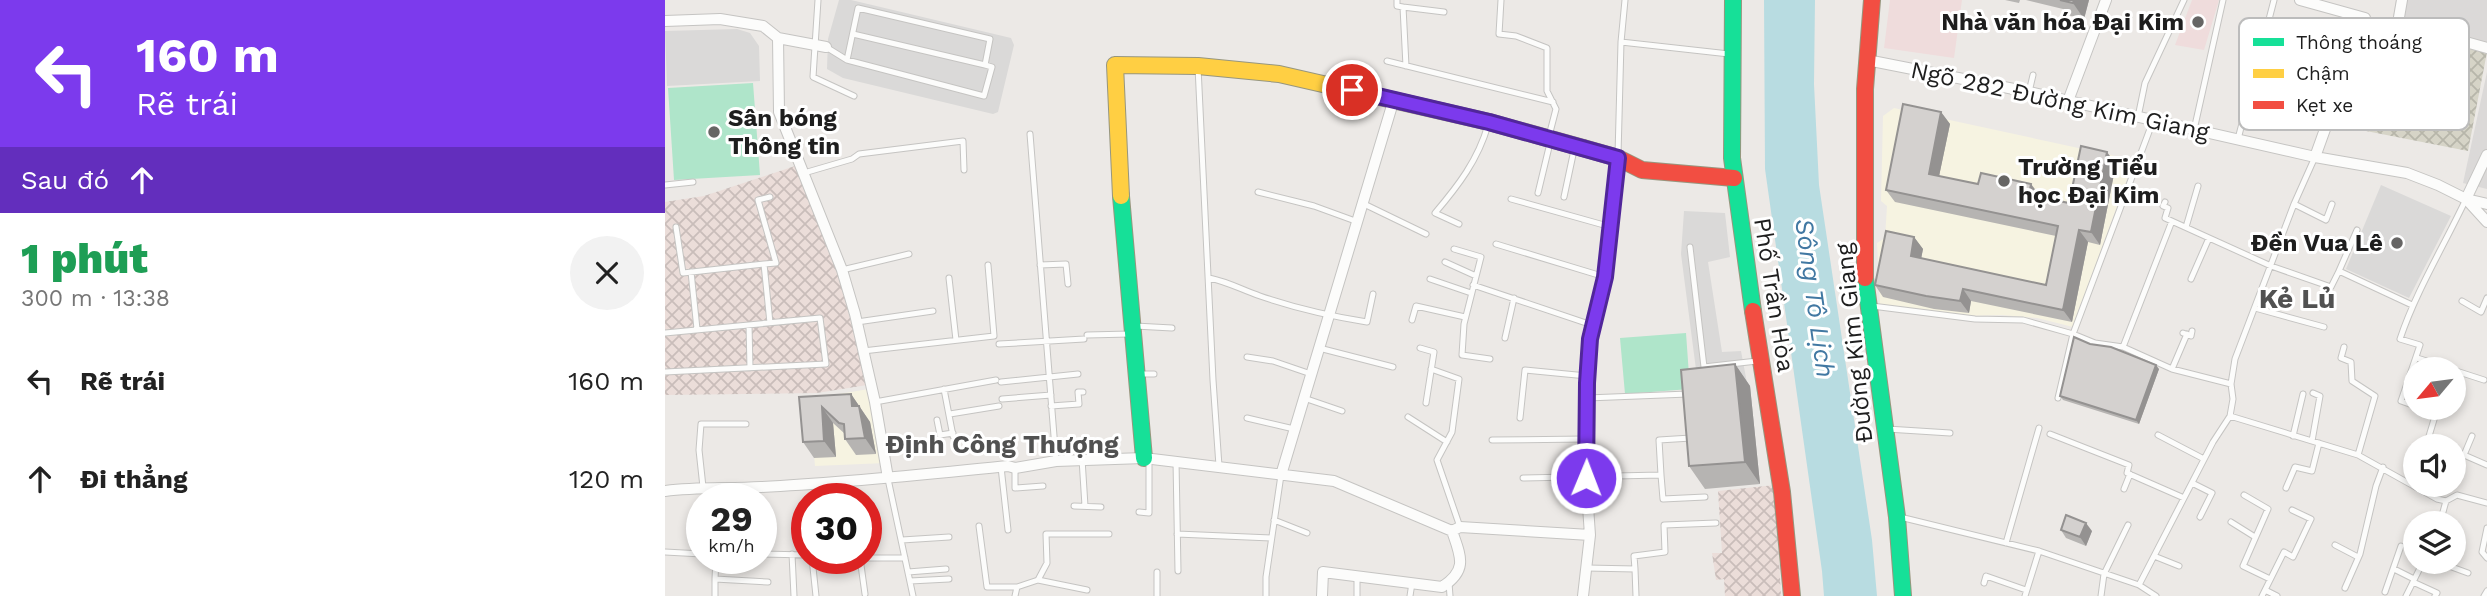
<!DOCTYPE html>
<html lang="vi">
<head>
<meta charset="utf-8">
<style>
  body { margin:0; font-family:"Work Sans",sans-serif; background:#f2f2f2; color:#222; height:100vh; display:flex; flex-direction:column; font-size:26px; white-space:nowrap }
  * { box-sizing:border-box; margin:0 }
  p { font-size:23px; color:#767676 }
  .icon { flex:none; width:38px; height:38px; fill:none; stroke:currentColor; stroke-width:2; stroke-linecap:round; stroke-linejoin:round }
  .map { position:relative; flex:1; overflow:hidden }
  .sheet { display:flex; flex-direction:column; background:#fff; width:665px }
  .sheet>* { flex:none }
  .hud { background:#7c3aed; color:#fff; overflow:hidden }
  .needle { width:46px; rotate:241deg }
  .controls { position:absolute; left:1738px; top:357px; display:grid; gap:14px }
  .controls a { display:grid; place-items:center; width:63px; height:63px; border-radius:50%; background:#fff; box-shadow:0 4px 10px #0003; font-size:35px }
  .speed { position:absolute; left:21px; top:483px; display:flex; gap:14px; font-size:35px; font-weight:700; text-align:center }
  .speed>* { display:grid; place-content:center; width:91px; height:91px; border-radius:50%; background:#fff; box-shadow:0 4px 10px #0003; line-height:1 }
  .speed small { font-size:18px; font-weight:400 }
  .speed .limit { border:10px solid #d22; background:#fff; color:#111 }
  .pin { position:absolute; display:grid; place-items:center; width:60px; height:60px; color:#fff; margin:-30px; border:4px solid #fff; border-radius:50%; box-shadow:0 2px 7px #0007 }
  .me { position:absolute; width:77px; margin:-38px; rotate:1deg; stroke-linejoin:round; filter:drop-shadow(0 0 5px #0008) }
  .turn { display:flex; align-items:center; gap:24px; height:147px; padding:0 21px; font-size:32px }
  .turn .icon { width:91px; height:91px; stroke-width:2.5 }
  .turn b { display:block; font-size:49px; line-height:60px }
  .then { display:flex; align-items:center; height:66px; padding:0 21px; background:#0003; gap:14px; font-size:26px }
  .round { display:grid; place-items:center; flex:none; width:74px; height:74px; border-radius:37px; background:#f2f2f2 }
  .overview { display:flex; align-items:center; justify-content:space-between; height:119px; padding:0 21px }
  h1 { font-size:42px; font-weight:800; line-height:52px; color:#1e9e55 }
  ul { padding:0; list-style:none }
  li { display:flex; align-items:center; gap:21px; height:98px; padding:0 21px }
  li div { flex:1 }
  li b { display:block; font-size:26px }
  li em { font-style:normal }
  main { display:flex; flex:1; min-height:0 }
  .map>svg:first-child { display:block }
  .residential { fill:#dbd9d8 }
  .commercial { fill:#efdcdc }
  .education { fill:#f6f3e1 }
  .religious { fill:#dad9d8 }
  .military { fill:url(#military-cross-hatch) }
  .construction { fill:url(#construction-cross-hatch) }
  .pitch { fill:#afe5ca }
  .water { fill:#b8dce1 }
  .lines { fill:none; stroke-linecap:round; stroke-linejoin:round }
  .lane-casing { stroke:#c5c4c2; stroke-width:7 }
  .street-casing { stroke:#c5c4c2; stroke-width:12 }
  .fast-casing { stroke:#97967e; stroke-width:18 }
  .slow-casing { stroke:#97967e; stroke-width:18 }
  .jam-casing { stroke:#97967e; stroke-width:18 }
  .lane { stroke:#fcfcfb; stroke-width:5 }
  .street { stroke:#fcfcfb; stroke-width:10 }
  .fast { stroke:#16e098; stroke-width:16 }
  .slow { stroke:#ffcf43; stroke-width:16 }
  .jam { stroke:#f24e42; stroke-width:16 }
  .wall { fill:#b6b4b2 }
  .shaded-wall { fill:#949291 }
  .building { fill:#d4d1cf; stroke:#949291; stroke-width:2 }
  .route-casing { stroke:#51269a; stroke-width:18 }
  .route { stroke:#7c3aed; stroke-width:12 }
  .poi-dot { fill:#666564; stroke:#fff; stroke-width:2.5 }
  .labels { text-anchor:middle; dominant-baseline:central; stroke-width:6; stroke-linejoin:round; paint-order:stroke }
  .poi-label { font-size:24px; font-weight:bold; fill:#1e1e1e; stroke:#fff; text-anchor:end }
  .street-label { font-size:24px; fill:#1e1e1e; stroke:#fff }
  .water-label { font-size:26px; font-style:italic; fill:#4178a2; stroke:#fff }
  .neighbourhood-label { font-size:26px; font-weight:bold; fill:#515151; stroke:#fff }
  .quarter-label { font-size:28px; font-weight:bold; fill:#515151; stroke:#fff }
  .key { fill:#fff; stroke:#bcbcbc; stroke-width:2 }
  .key-label { font-size:19px; fill:#1e1e1e }
</style>
</head>
<body>
<main>
<section class="sheet">
<div class="hud">
<div class="turn"><svg class="icon" aria-label="left" viewBox="0 0 24 24"><path d="M17 20v-9H6M10 6l-5 5 5 5"/></svg><div><b>160 m</b>Rẽ trái</div></div>
<div class="then">Sau đó<svg class="icon" aria-label="ahead" viewBox="0 0 24 24"><path d="M12 20V5M6 11l6-6 6 6"/></svg></div>
</div>
<div class="overview"><div><h1>1 phút</h1><p>300 m · 13:38</p></div><a class="round"><svg class="icon" aria-label="close" viewBox="0 0 24 24"><path d="M6 6l12 12M18 6L6 18"/></svg></a></div>
<ul>
<li><svg class="icon" aria-label="left" viewBox="0 0 24 24"><path d="M17 20v-9H6M10 6l-5 5 5 5"/></svg><div><b>Rẽ trái</b></div><em>160 m</em></li>
<li><svg class="icon" aria-label="ahead" viewBox="0 0 24 24"><path d="M12 20V5M6 11l6-6 6 6"/></svg><div><b>Đi thẳng</b></div><em>120 m</em></li>
</ul>
</section>
<div class="map">
<svg width="1822" height="596" viewBox="0 0 1822 596">
  <defs>
    <pattern id="military-cross-hatch" width="8" height="8" patternUnits="userSpaceOnUse" patternTransform="scale(1.75)"><rect width="8" height="8" fill="#ebddd9"/><path d="M0 0l8 8M0 8l8-8" fill="none" stroke="#c9bdba"/></pattern>
    <pattern id="construction-cross-hatch" width="8" height="8" patternUnits="userSpaceOnUse" patternTransform="scale(1.75)"><rect width="8" height="8" fill="#d6d4c7"/><path d="M0 0l8 8M0 8l8-8" fill="none" stroke="#b7b6aa"/></pattern>
  </defs>
  <rect width="100%" height="100%" fill="#ece9e6"/>
  <!-- residential -->
  <path class="residential" d="M1731 0H1822V50L1727 23Z
    M1822 72V189L1798 183Z"/>
  <!-- commercial -->
  <path class="commercial" d="M1225 0H1297L1289 58 1219 48Z
    M1527 0H1554L1539 50 1510 45Z"/>
  <!-- education -->
  <path class="education" d="M1229 108 1469 160 1408 327 1372 318 1337 315 1303 316 1215 305 1212 243 1220 238 1222 206 1216 201 1218 116Z
    M204 389 221 463 150 466 144 399Z"/>
  <!-- religious -->
  <path class="religious" d="M174 0H186L346 38 349 45 333 112 328 114 178 78 162 69 163 39Z
    M72 29 85 33 94 46 95 81 2 86 0 31Z
    M1716 185 1786 216 1744 298 1681 269Z
    M1019 211 1060 213 1065 257 1043 262 1057 352 1076 351 1082 383 1033 385 1016 254Z"/>
  <!-- military -->
  <path class="military" d="M130 166 174 275 202 385 152 393 0 395V202L39 196Z
    M1110 485 1116 596H1060L1059 579 1051 580 1047 553H1057L1053 491Z"/>
  <!-- construction -->
  <path class="construction" d="M1727 29 1822 52 1803 151 1696 130 1713 98Z"/>
  <!-- pitch -->
  <path class="pitch" d="M88 83 95 175 9 180 3 88Z
    M1021 333 1025 389 960 394 955 338Z"/>
  <!-- water -->
  <path class="water" d="M1099 0H1150L1149 84 1154 185 1207 540 1212 596H1159L1157 571 1100 169Z"/>
  <g class="lines">
    <defs>
      <path id="lane" d="M153 0 148 77 189 96
        M732 0V6L738 7
        M836 0 834 34 851 36 882 48V91L891 109 884 136
        M188 34 320 65
        M956 42 1064 54
        M161 47 182 60 319 96 327 67 320 65 325 39 193 8 182 60
        M722 61 888 102
        M741 66 738 7 779 12
        M533 67 548 380 554 466
        M1677 81 1731 97
        M1364 92 1368 75
        M1473 117 1480 83 1519 0
        M1529 130 1558 0
        M365 134 391 461
        M1573 139 1609 0
        M953 155 956 42 960 0
        M139 173 187 159 194 154 298 141 299 170
        M0 185 28 182
        M593 192 649 206 693 222
        M873 193 885 143
        M899 197 909 150
        M846 199 946 227
        M1500 202 1498 206 1503 208 1500 218 1606 266 1666 287 1674 271 1747 305
        M699 204 761 234
        M1629 204 1661 220 1667 204
        M794 224 770 213C793 186 813 160 823 125
        M11 227 18 273 99 264 105 323
        M1521 227 1533 186
        M831 244 940 277
        M1025 247 1039 367 1092 361
        M789 249 816 257 799 324 797 355 825 359
        M780 262 811 276
        M99 264 111 263 93 200 105 197
        M375 265 401 264 403 284
        M177 270 244 254
        M1674 271 1692 230
        M26 272 32 329
        M284 278 291 340
        M544 278C564 282 577 290 595 296 630 308 665 316 702 322L708 294
        M765 279 806 293
        M1526 279 1544 238
        M808 285 927 325
        M1797 301 1816 312 1822 298
        M1207 306 1310 319 1358 320 1408 334 1430 343 1458 347 1507 369 1566 384
        M1590 308 1659 327
        M747 320 751 306 800 317
        M192 322 268 311
        M84 325 85 368
        M470 326 507 328
        M0 333 155 318 161 364 0 372
        M1518 333 1526 336 1527 331
        M422 335 465 334
        M840 338 849 298
        M334 344 419 339
        M1458 347 1507 221
        M1679 347 1676 358 1686 362 1687 381 1710 396 1693 455
        M654 348 728 367
        M755 348 769 352 761 403
        M198 351 329 336 323 265
        M582 357 608 361 646 374
        M1752 358 1787 369
        M766 369 794 379 787 432 772 460 795 527
        M1507 369 1522 334
        M1788 370 1819 380
        M474 374H489
        M336 382 413 374
        M279 389 288 436
        M639 398 677 411
        M922 398 1023 394
        M1393 398 1408 334 1488 121
        M337 399 386 395
        M210 402 331 380
        M386 406 414 404 413 392H418
        M1750 406 1736 401 1755 345 1735 339C1751 291 1779 246 1801 199
        M1755 408 1771 413 1761 446
        M285 414 334 406
        M1565 416 1693 455 1772 499 1781 501 1792 495 1822 503
        M743 417 782 442
        M582 418 629 429
        M855 418 860 370 922 376
        M272 420 275 435 288 433
        M1222 429 1285 433
        M1385 434 1464 465 1462 473 1519 498
        M1493 435 1539 459
        M1628 436 1638 394
        M1807 436 1799 455 1822 465
        M827 440 921 439
        M1647 441 1655 396 1648 393
        M1788 458 1793 459 1799 455
        M417 459 420 506
        M511 461 513 571
        M336 467 343 530
        M350 468V488L378 486
        M996 475 994 440 1026 438
        M858 478 996 475 998 499 1040 497
        M223 479 248 596
        M1527 483 1547 493 1535 517
        M38 487 34 450 36 424H81
        M1621 488 1630 467 1647 471 1654 443
        M1459 489 1465 474
        M1579 495 1603 509 1578 566 1605 579
        M409 506 436 507
        M474 512 484 513V458
        M1235 517 1374 551 1474 585 1491 596
        M609 520 642 533
        M1566 522 1590 537
        M1775 523 1781 501
        M314 526 322 587H352
        M1822 528 1817 552 1822 558
        M512 534 606 538
        M237 540 284 537
        M1341 543 1374 428
        M1670 545 1693 557
        M0 552 37 554
        M96 554 142 555
        M127 554 129 596
        M1489 556 1514 566
        M51 558 50 579 103 582
        M147 558 151 596
        M193 558H240
        M195 558 200 594
        M1773 562 1803 573
        M922 568 970 569 969 556 1000 552 999 525 1051 523
        M970 569 971 596
        M1729 569 1749 579
        M243 572 281 569
        M373 580 382 563 381 534H444
        M245 581 284 579
        M1748 582 1772 593 1770 596
        M784 583 785 596
        M1319 583 1321 576 1361 590
        M1474 585 1548 442 1565 416 1568 399 1566 384 1570 359 1629 204 1650 157
        M1680 588 1695 554 1711 486 1718 467
        M1600 590 1612 596
        M1720 592 1736 546
        M50 596V579
        M350 596 352 587 373 580 422 590
        M492 596V572
        M601 596V577L616 475
        M692 596V576
        M745 596 747 583
        M1360 596 1374 551
        M1436 596 1439 574 1463 525
        M1597 596 1619 552 1628 557 1646 519 1627 510
        M1741 596 1758 562
        M1819 596 1822 591"/>
      <path id="street" d="M1635 0 1700 18 1650 157
        M1737 0 1733 23 1822 48
        M0 21 55 19 98 26 113 38 161 47
        M113 38 114 112 177 270 190 314 210 402 223 478
        M1202 60 1364 92 1650 157 1742 173 1773 185 1801 199 1822 222
        M1403 101 1441 0
        M1801 199 1822 155
        M1801 199 1822 204
        M616 475 729 99
        M0 491C32 487 64 489 96 487 179 483 261 474 343 466L350 468 391 461 479 458 669 481 787 531 795 527 925 535
        M657 596 658 572 777 587C803 570 796 557 787 531
        M918 596 925 535 921 478 922 383 925 339 940 277 953 158"/>
      <path id="fast" d="M1068 0 1067 158 1088 311
        M456 196 479 458
        M1200 278 1232 517 1238 596"/>
      <path id="slow" d="M456 196 450 65 533 66 614 74 824 122 918 148"/>
      <path id="jam" d="M918 148 953 158 977 170 1069 178
        M1200 278V89L1207 0
        M1088 311 1117 492 1127 596"/>
    </defs>
    <!-- lane casing -->
    <use href="#lane" class="lane-casing"/>
    <!-- street casing -->
    <use href="#street" class="street-casing"/>
    <!-- fast casing -->
    <use href="#fast" class="fast-casing"/>
    <!-- slow casing -->
    <use href="#slow" class="slow-casing"/>
    <!-- jam casing -->
    <use href="#jam" class="jam-casing"/>
    <!-- lane -->
    <use href="#lane" class="lane"/>
    <!-- street -->
    <use href="#street" class="street"/>
    <!-- fast -->
    <use href="#fast" class="fast"/>
    <!-- slow -->
    <use href="#slow" class="slow"/>
    <!-- jam -->
    <use href="#jam" class="jam"/>
  </g>
  <!-- wall -->
  <path class="wall" d="M1340 0H1355L1354 3Z
    M1361 0H1424L1419 19 1402 15 1398 9Z
    M1276 112 1285 124 1274 176 1404 203 1451 164 1435 245 1423 242 1407 322 1306 301 1304 313 1269 309 1218 297 1210 285 1249 237 1258 249 1256 259 1381 285 1391 236 1230 202 1221 190Z
    M1070 364 1085 386 1095 484 1040 489 1024 466Z
    M1494 369 1474 424 1398 400 1395 396Z
    M186 394 205 422 211 454 191 455 180 439V434L168 423 171 457 149 458 138 442 134 397Z
    M1396 530 1427 531 1421 546 1401 538Z"/>
  <!-- shaded-wall -->
  <path class="shaded-wall" d="M1409 0H1424L1419 19 1408 3Z
    M1276 112 1285 124 1272 186 1264 174Z
    M1442 152 1451 164 1435 245 1426 232Z
    M1366 184 1375 196 1373 207 1364 195Z
    M1414 230 1423 242 1407 322 1398 310Z
    M1249 237 1258 249 1254 269 1246 256Z
    M1298 289 1306 301 1304 313 1295 301Z
    M1070 364 1085 386 1095 484 1080 462Z
    M1491 365 1494 369 1474 424 1471 420Z
    M186 394 205 422 211 454 200 438 187 406Z
    M157 407 168 423 171 457 159 441Z
    M1421 523 1427 531 1421 546 1415 537Z"/>
  <!-- building -->
  <path class="building" d="M1395 0H1409L1408 3Z
    M1238 104 1276 112 1264 174 1313 184 1316 173 1366 184 1364 195 1404 203 1416 146 1442 152 1426 232 1414 230 1398 310 1298 289 1295 301 1261 296 1210 285 1221 231 1249 237 1246 256 1381 285 1393 226 1221 190Z
    M1409 337 1425 344 1446 347 1491 365 1471 420 1395 396Z
    M1070 364 1080 462 1024 466 1016 370Z
    M186 394 187 406H194L200 438 180 439 179 424 174 423 157 407 159 441 138 442 134 397Z
    M1401 515 1421 523 1415 537 1396 530Z"/>
  <g class="lines">
    <defs>
      <path id="route" d="M687 90 824 122 953 158 940 277 925 339 922 383 921 478"/>
    </defs>
    <!-- route casing -->
    <use href="#route" class="route-casing"/>
    <!-- route -->
    <use href="#route" class="route"/>
  </g>
  <!-- markers -->
  <g class="poi-dot">
    <circle cx="1533" cy="22" r="7"/>
    <circle cx="49" cy="132" r="7"/>
    <circle cx="1339" cy="181" r="7"/>
    <circle cx="1732" cy="243" r="7"/>
  </g>
  <g class="labels">
    <!-- poi labels -->
    <g class="poi-label">
      <text x="1519" y="22">Nhà văn hóa Đại Kim</text>
      <text x="63" y="118" text-anchor="start">Sân bóng<tspan x="63" dy="28">Thông tin</tspan></text>
      <text x="1353" y="167" text-anchor="start">Trường Tiểu<tspan x="1353" dy="28">học Đại Kim</tspan></text>
      <text x="1718" y="243">Đền Vua Lê</text>
    </g>
    <!-- street labels -->
    <g class="street-label">
      <text transform="translate(1395 101) rotate(12)">Ngõ 282 Đường Kim Giang</text>
      <text transform="translate(1109 295) rotate(81)">Phố Trần Hòa</text>
      <text transform="translate(1189 343) rotate(-96)">Đường Kim Giang</text>
    </g>
    <!-- water labels -->
    <g class="water-label">
      <text transform="translate(1150 298) rotate(82)">Sông Tô Lịch</text>
    </g>
    <!-- neighbourhood labels -->
    <g class="neighbourhood-label">
      <text x="337" y="444">Định Công Thượng</text>
    </g>
    <!-- quarter labels -->
    <g class="quarter-label">
      <text x="1632" y="298">Kẻ Lủ</text>
    </g>
  </g>
  <!-- legend -->
  <rect x="1574" y="18" width="230" height="112" rx="10" class="key"/>
  <rect x="1588" y="38" width="31" height="8" fill="#16e098"/>
  <rect x="1588" y="69" width="31" height="9" fill="#ffcf43"/>
  <rect x="1588" y="101" width="31" height="8" fill="#f24e42"/>
  <g class="key-label">
    <text x="1631" y="49">Thông thoáng</text>
    <text x="1631" y="80">Chậm</text>
    <text x="1631" y="112">Kẹt xe</text>
  </g>
</svg>
<div class="controls">
<a><svg class="needle" viewBox="-14 -14 28 28"><path d="M0-13l5 13h-10z" fill="#e53935"/><path d="M0 13l5-13h-10z" fill="#767676"/></svg></a>
<a><svg class="icon" aria-label="sound" viewBox="0 0 24 24"><path d="M4 9h4l5-4v14l-5-4H4zM17 9q2 3 0 6"/></svg></a>
<a><svg class="icon" aria-label="layers" viewBox="0 0 24 24"><path d="M12 4l9 5-9 5-9-5zM3 14l9 5 9-5"/></svg></a>
</div>
<div class="speed"><div>29<small>km/h</small></div><div class="limit">30</div></div>
<div class="pin" style="left:687px;top:90px;background:#d93025"><svg class="icon" aria-label="arrive" viewBox="0 0 24 24"><path d="M6 21V4h12l-3 4 3 4H6"/></svg></div>
<svg class="me" style="left:921px;top:478px" viewBox="-20 -20 40 40"><circle r="17" fill="#7c3aed" stroke="#fff" stroke-width="3"/><path d="M0-11L8 9 0 5-8 9z" fill="#fff"/></svg>
</div>
</main>
</body>
</html>
